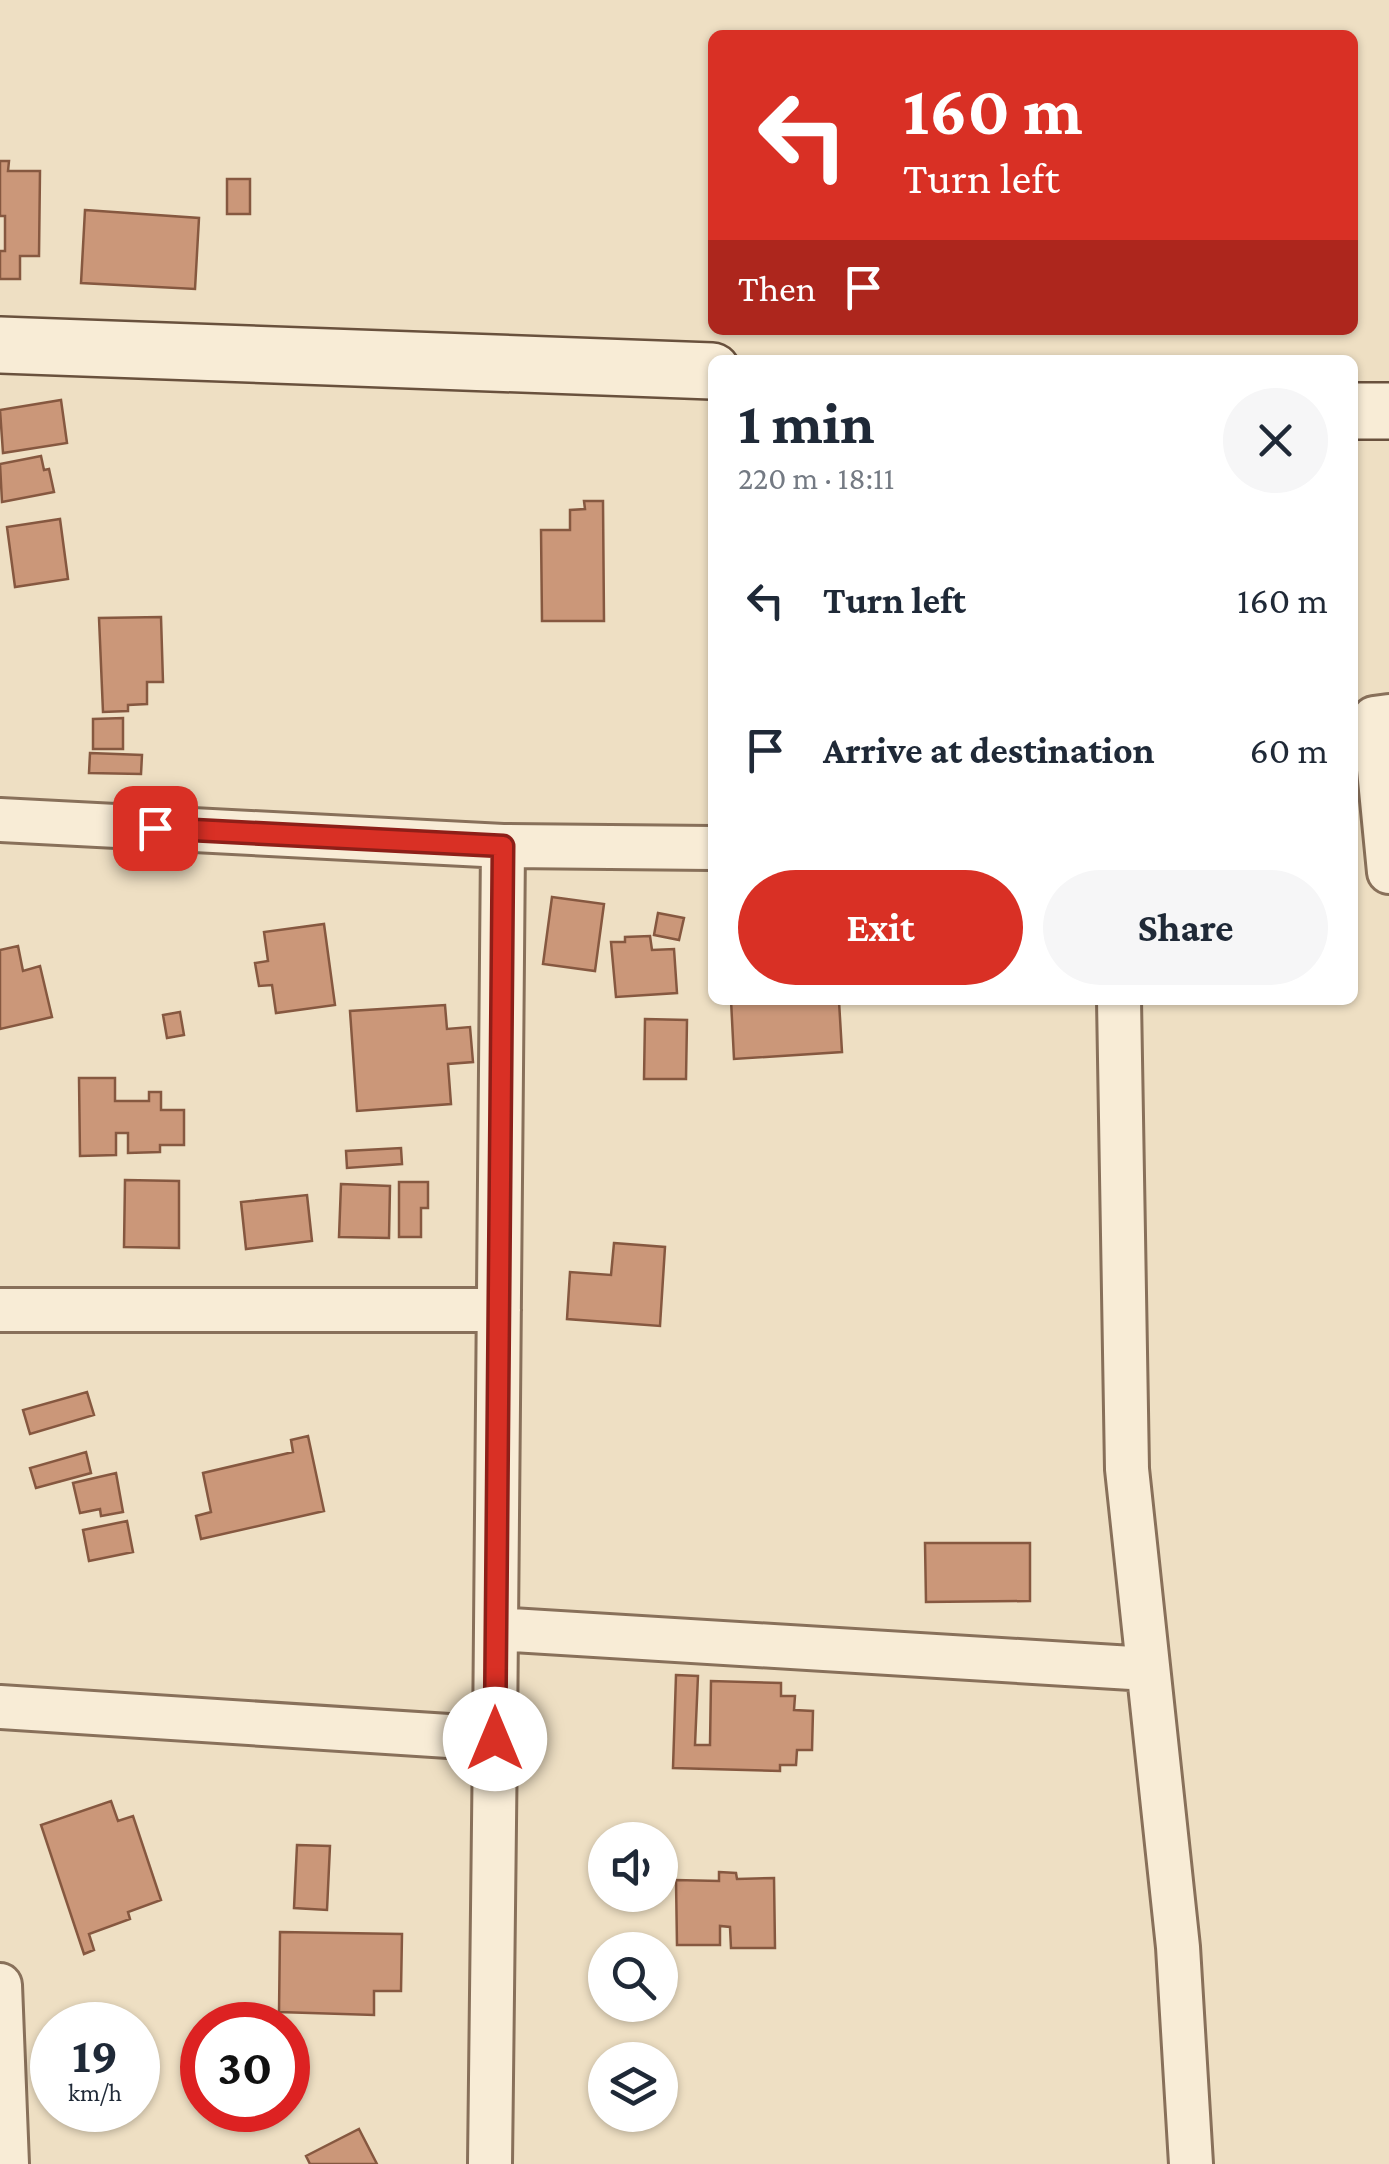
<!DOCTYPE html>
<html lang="en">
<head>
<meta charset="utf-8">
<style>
  body { margin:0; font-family:"Crimson Pro",serif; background:#f6f6f7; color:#1f2937; height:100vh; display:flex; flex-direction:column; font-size:38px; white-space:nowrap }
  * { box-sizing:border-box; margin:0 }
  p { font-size:32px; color:#747a83 }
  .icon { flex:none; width:55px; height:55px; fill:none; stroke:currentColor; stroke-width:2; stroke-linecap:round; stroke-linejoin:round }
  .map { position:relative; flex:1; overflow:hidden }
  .sheet { position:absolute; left:708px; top:355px; width:650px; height:650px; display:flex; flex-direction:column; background:#fff; border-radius:15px; box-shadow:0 2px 8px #0004 }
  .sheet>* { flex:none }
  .hud { position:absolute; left:708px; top:30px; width:650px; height:305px; border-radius:15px; box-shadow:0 2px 8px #0004; background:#d93025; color:#fff; overflow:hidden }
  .buttons { position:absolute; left:588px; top:1822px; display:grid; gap:20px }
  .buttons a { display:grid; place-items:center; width:90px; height:90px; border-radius:50%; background:#fff; box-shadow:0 2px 8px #0004; font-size:50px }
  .speed { position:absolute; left:30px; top:2002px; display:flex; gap:20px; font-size:50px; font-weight:700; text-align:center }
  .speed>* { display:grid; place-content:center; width:130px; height:130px; border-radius:50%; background:#fff; box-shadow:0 2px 8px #0004; line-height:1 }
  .speed small { font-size:25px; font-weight:400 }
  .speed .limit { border:15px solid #d22; background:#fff; color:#111 }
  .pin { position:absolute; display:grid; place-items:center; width:85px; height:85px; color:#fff; margin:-42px; border-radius:20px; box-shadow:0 5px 15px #0006 }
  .me { position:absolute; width:110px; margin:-55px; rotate:0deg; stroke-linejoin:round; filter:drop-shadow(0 0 8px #0008) }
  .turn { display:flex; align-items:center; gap:35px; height:210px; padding:0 30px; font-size:45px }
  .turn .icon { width:130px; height:130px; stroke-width:2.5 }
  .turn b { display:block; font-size:70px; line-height:85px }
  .then { display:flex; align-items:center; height:95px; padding:0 30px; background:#0003; gap:20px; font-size:38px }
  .round { display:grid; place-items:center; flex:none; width:105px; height:105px; border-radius:52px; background:#f6f6f7 }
  .head { display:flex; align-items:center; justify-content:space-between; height:170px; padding:0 30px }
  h1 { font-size:60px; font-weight:700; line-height:75px }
  .action { display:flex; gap:20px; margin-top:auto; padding:20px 30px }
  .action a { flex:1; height:115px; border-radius:60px; background:#d93025; color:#fff; font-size:40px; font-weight:700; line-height:115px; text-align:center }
  .action a+a { background:#f6f6f7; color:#1f2937 }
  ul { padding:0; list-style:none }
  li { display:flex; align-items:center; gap:30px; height:150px; padding:0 30px }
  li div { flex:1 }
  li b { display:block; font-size:38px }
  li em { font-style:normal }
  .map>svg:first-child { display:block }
  .building { fill:#cb9779; stroke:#865840; stroke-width:2.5 }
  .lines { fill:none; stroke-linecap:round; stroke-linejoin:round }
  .minor-casing { stroke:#88705a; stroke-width:48 }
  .secondary-casing { stroke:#69513d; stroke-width:60 }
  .minor { stroke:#f8ecd6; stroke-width:42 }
  .secondary { stroke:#f8ecd6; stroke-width:55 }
  .route-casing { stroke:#8d1f18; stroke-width:25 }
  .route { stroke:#d93025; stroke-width:18 }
</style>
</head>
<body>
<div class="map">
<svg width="1389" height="2164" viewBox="0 0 1389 2164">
  <rect width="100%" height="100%" fill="#eedfc3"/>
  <!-- building -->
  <path class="building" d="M0 161H9L8 171H40L39 256H20V279H0V251H5V216H0Z
    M227 179H250V214H227Z
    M85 210 199 218 195 289 81 283Z
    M61 400 67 443 3 453 0 410Z
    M41 456 44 470 49 469 54 492 2 502 0 464Z
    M584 501H603L604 621H542L541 530H570V510L585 509Z
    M60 519 68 579 15 587 7 527Z
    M161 617 163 682H147V704L128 705V711L103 712 99 618Z
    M123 718V749H93V719Z
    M90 753 142 755 141 774 89 773Z
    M552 897 604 904 595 971 543 964Z
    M658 913 684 918 679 940 654 935Z
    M324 924 335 1005 276 1013 272 985 259 986 255 963 268 961 264 932Z
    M650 936 652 950 674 949 677 993 616 997 611 942H625V937Z
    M18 946 23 971 40 966 52 1017 0 1029V950Z
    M731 1000 839 1001 842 1052 734 1059Z
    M445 1005 447 1029 470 1027 473 1062 448 1064 451 1104 357 1111 350 1011Z
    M180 1012 184 1035 167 1038 163 1015Z
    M645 1019 687 1020 686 1079H644Z
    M79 1078H115V1101H149V1092H161V1110H184V1145H160V1152L128 1153V1133H116V1155L80 1156Z
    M401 1148 402 1164 347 1168 346 1151Z
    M125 1180 179 1181V1248L124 1247Z
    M399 1182H428V1208H421V1237H399Z
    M341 1184 390 1186 389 1238 339 1237Z
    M307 1195 312 1241 246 1249 241 1202Z
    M614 1243 665 1247 660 1326 567 1319 570 1272 611 1275Z
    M87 1392 94 1415 30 1434 23 1410Z
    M308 1436 324 1511 201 1539 196 1516 211 1512 203 1473 293 1452 291 1440Z
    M86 1452 91 1473 36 1488 30 1468Z
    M116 1473 123 1512 101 1516 100 1509 80 1513 73 1483Z
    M127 1521 133 1552 89 1561 83 1530Z
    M925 1543H1030V1601L926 1602Z
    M676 1675 698 1676 695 1745H710L711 1681 781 1683V1696H795L794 1710 813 1711 812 1750H797L796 1765H780V1771L673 1768Z
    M111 1801 118 1821 133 1816 161 1900 128 1912 130 1919 89 1934 94 1950 84 1954 41 1825Z
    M297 1845 330 1846 327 1910 294 1908Z
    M719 1872 736 1873 737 1879 774 1878 775 1948H731L730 1927 720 1926V1945H677L676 1880 719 1881Z
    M280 1932 402 1934 401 1991H374V2015L279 2012Z
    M359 2129 377 2164H310L306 2156Z"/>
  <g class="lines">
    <defs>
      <path id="minor" d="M1389 716 1374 718 1389 872
        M0 820 503 846 712 848
        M1119 1000 1127 1469 1178 1947 1191 2164
        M0 1310H499
        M496 1629 1148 1669
        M0 1707 495 1739 503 846
        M0 1985 7 2164
        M490 2164 495 1739"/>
      <path id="secondary" d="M0 345 712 371
        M1352 411H1389"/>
    </defs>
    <!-- minor casing -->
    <use href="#minor" class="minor-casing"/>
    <!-- secondary casing -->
    <use href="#secondary" class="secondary-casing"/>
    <!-- minor -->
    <use href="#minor" class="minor"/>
    <!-- secondary -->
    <use href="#secondary" class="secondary"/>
  </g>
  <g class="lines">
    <defs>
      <path id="route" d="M155 828 503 846 495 1739"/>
    </defs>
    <!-- route casing -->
    <use href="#route" class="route-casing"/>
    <!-- route -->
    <use href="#route" class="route"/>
  </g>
</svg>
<div class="buttons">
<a><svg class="icon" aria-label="sound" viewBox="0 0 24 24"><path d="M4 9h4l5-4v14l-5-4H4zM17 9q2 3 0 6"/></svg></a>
<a><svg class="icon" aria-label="search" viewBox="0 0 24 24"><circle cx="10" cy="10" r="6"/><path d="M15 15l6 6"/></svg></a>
<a><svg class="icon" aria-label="layers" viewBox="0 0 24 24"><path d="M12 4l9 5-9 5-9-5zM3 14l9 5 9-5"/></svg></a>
</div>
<div class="speed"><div>19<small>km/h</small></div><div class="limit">30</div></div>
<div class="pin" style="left:155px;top:828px;background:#d93025"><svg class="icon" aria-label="arrive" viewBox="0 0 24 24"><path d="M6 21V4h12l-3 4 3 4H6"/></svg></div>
<svg class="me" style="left:495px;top:1739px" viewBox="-20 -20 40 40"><circle r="19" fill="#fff"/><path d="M0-13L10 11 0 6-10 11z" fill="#d93025"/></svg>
<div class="hud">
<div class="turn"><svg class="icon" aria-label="left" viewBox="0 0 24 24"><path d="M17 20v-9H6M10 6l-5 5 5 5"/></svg><div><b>160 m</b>Turn left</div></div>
<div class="then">Then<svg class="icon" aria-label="arrive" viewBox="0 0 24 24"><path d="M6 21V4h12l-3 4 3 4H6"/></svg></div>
</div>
<section class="sheet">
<div class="head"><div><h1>1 min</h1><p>220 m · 18:11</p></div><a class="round"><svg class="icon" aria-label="close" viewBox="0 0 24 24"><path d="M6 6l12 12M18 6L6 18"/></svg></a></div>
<ul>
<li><svg class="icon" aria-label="left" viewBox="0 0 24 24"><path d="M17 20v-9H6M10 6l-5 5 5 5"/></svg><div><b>Turn left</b></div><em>160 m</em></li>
<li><svg class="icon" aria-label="arrive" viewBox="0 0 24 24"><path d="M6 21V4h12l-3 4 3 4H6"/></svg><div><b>Arrive at destination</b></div><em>60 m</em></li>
</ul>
<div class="action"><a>Exit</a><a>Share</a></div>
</section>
</div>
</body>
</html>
